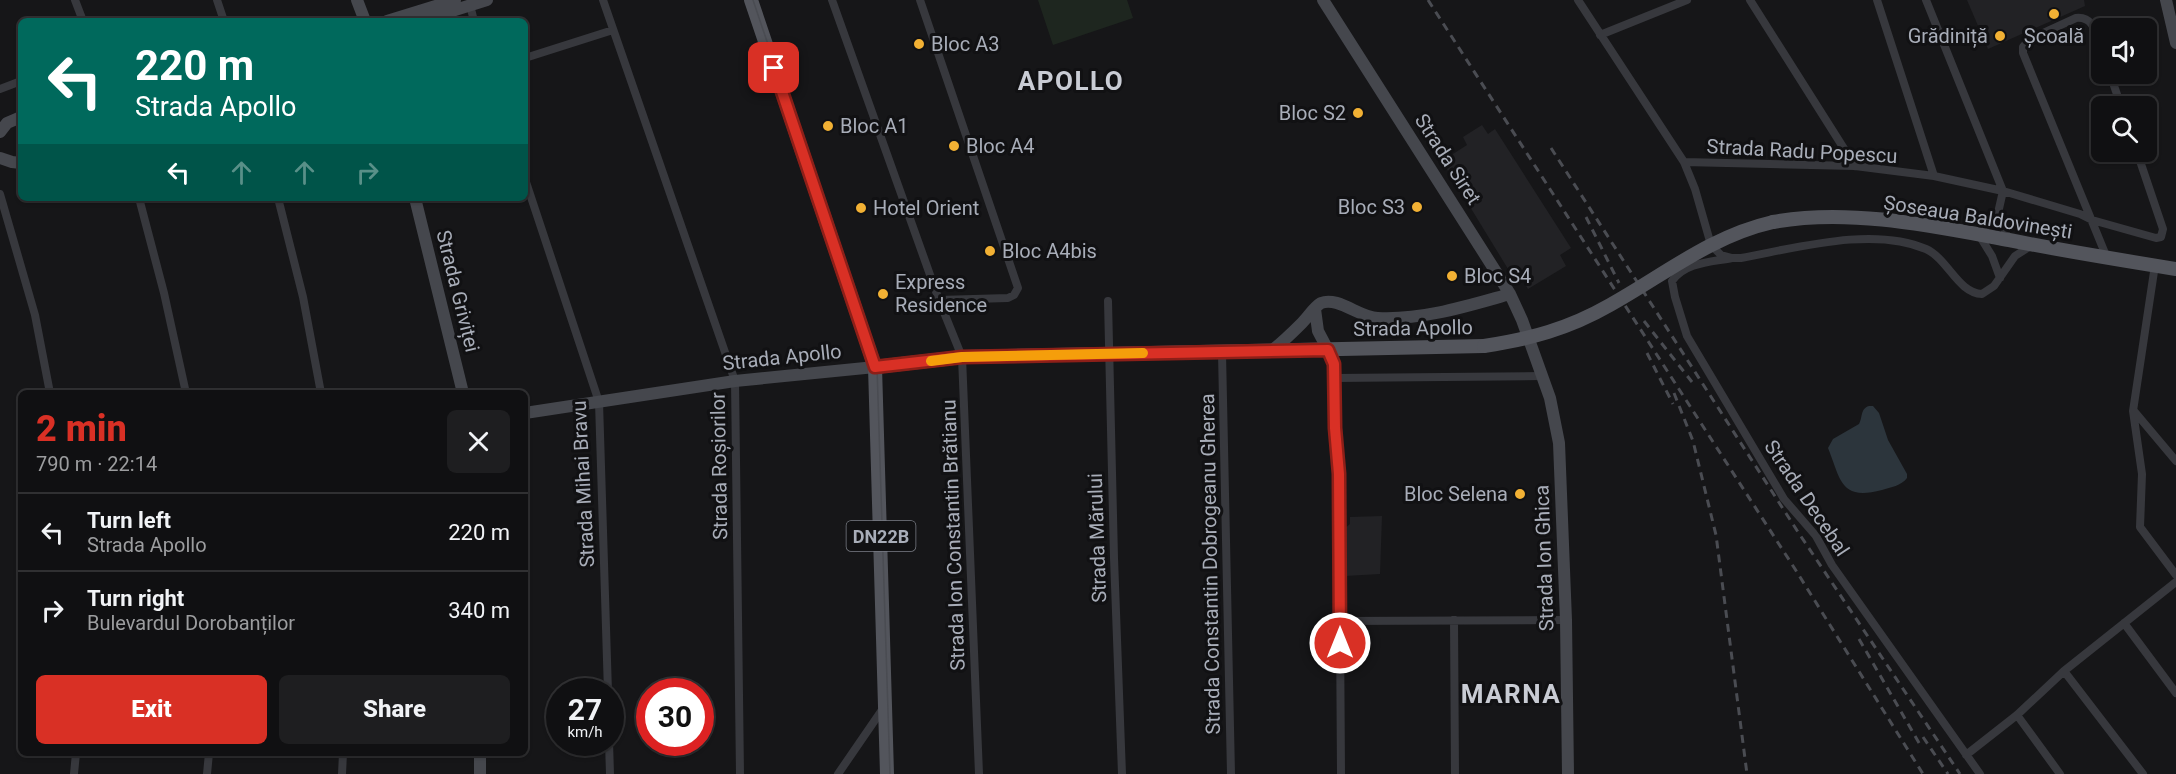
<!DOCTYPE html>
<html lang="en">
<head>
<meta charset="utf-8">
<style>
  body { margin:0; font-family:Roboto,sans-serif; background:#1e1e20; color:#f1f3f6; height:100vh; display:flex; flex-direction:column; font-size:22px; white-space:nowrap }
  * { box-sizing:border-box; margin:0 }
  p { font-size:20px; color:#9c9d9f }
  .icon { flex:none; width:33px; height:33px; fill:none; stroke:currentColor; stroke-width:2; stroke-linecap:round; stroke-linejoin:round }
  .map { position:relative; flex:1; overflow:hidden }
  .details { position:absolute; left:18px; top:390px; width:510px; height:366px; display:flex; flex-direction:column; background:#101012; border-radius:9px; box-shadow:0 2px 4px #0004,0 0 0 2px #303032 }
  .details>* { flex:none }
  .guide { position:absolute; left:18px; top:18px; width:510px; height:183px; border-radius:9px; box-shadow:0 2px 4px #0004,0 0 0 2px #303032; background:#00695c; color:#fff; overflow:hidden }
  .buttons { position:absolute; left:2091px; top:18px; display:grid; gap:12px }
  .buttons a { display:grid; place-items:center; width:66px; height:66px; border-radius:9px; background:#101012; box-shadow:0 2px 4px #0004,0 0 0 2px #303032; font-size:30px }
  .speed { position:absolute; left:546px; top:678px; display:flex; gap:12px; font-size:30px; font-weight:700; text-align:center }
  .speed>* { display:grid; place-content:center; width:78px; height:78px; border-radius:50%; background:#101012; box-shadow:0 2px 4px #0004,0 0 0 2px #303032; line-height:1 }
  .speed small { font-size:15px; font-weight:400 }
  .speed .limit { border:9px solid #d22; background:#fff; color:#111 }
  .pin { position:absolute; display:grid; place-items:center; width:51px; height:51px; color:#fff; margin:-26px; border-radius:12px; box-shadow:0 3px 9px #0006 }
  .me { position:absolute; width:66px; margin:-33px; rotate:0deg; stroke-linejoin:round; filter:drop-shadow(0 0 4px #0008) }
  .turn { display:flex; align-items:center; gap:21px; height:126px; padding:0 18px; font-size:27px }
  .turn .icon { width:78px; height:78px; stroke-width:2.5 }
  .turn b { display:block; font-size:42px; line-height:51px }
  .lanes { display:flex; align-items:center; height:57px; padding:0 18px; background:#0003; justify-content:center; gap:30px; direction:ltr }
  .lanes .off { opacity:.35 }
  .round { display:grid; place-items:center; flex:none; width:63px; height:63px; border-radius:9px; background:#1e1e20 }
  .overview { display:flex; align-items:center; justify-content:space-between; height:102px; padding:0 18px }
  h1 { font-size:36px; font-weight:800; line-height:45px; color:#d93025 }
  .primary-button { display:flex; gap:12px; margin-top:auto; padding:12px 18px }
  .primary-button a { flex:1; height:69px; border-radius:9px; background:#d93025; color:#fff; font-size:24px; font-weight:800; line-height:69px; text-align:center }
  .primary-button a+a { background:#1e1e20; color:#f1f3f6 }
  ul { padding:0; list-style:none }
  li { display:flex; align-items:center; gap:18px; height:78px; padding:0 18px; border-top:2px solid #303032 }
  li div { flex:1 }
  li b { display:block; font-size:22px }
  li em { font-style:normal }
  .map>svg:first-child { display:block }
  .built { fill:#222225 }
  .green { fill:#1e261f }
  .water { fill:#2c353c }
  .lines { fill:none; stroke-linecap:round; stroke-linejoin:round }
  .street { stroke:#37383d; stroke-width:8 }
  .secondary { stroke:#45474d; stroke-width:12 }
  .primary { stroke:#53555c; stroke-width:14 }
  .tram { stroke:#4a4c52; stroke-width:1.5 }
  .rail { stroke:#4a4c52; stroke-width:3; stroke-dasharray:8 6; stroke-linecap:butt }
  .primary-bridge { stroke:#53555c; stroke-width:14 }
  .route-casing { stroke:#8d1f18; stroke-width:15 }
  .route { stroke:#d93025; stroke-width:10 }
  .slow { stroke:#f59e0b; stroke-width:10 }
  .poi-dot { fill:#f2b134; stroke:#111113; stroke-width:2 }
  .labels { text-anchor:middle; dominant-baseline:central; stroke-width:6; stroke-linejoin:round; paint-order:stroke }
  .shield { fill:#111113; stroke:#7b7e86; stroke-width:1.5 }
  .shield-label { font-size:18px; font-weight:bold; fill:#a8adb8 }
  .poi-label { font-size:20px; fill:#a8adb8; stroke:#111113; text-anchor:start }
  .street-label { font-size:20px; fill:#a8adb8; stroke:#111113 }
  .district-label { font-size:26px; font-weight:bold; letter-spacing:1.5px; fill:#c9ccd4; stroke:#111113 }
</style>
</head>
<body>
<div class="map">
<svg width="2176" height="774" viewBox="0 0 2176 774">
  <rect width="100%" height="100%" fill="#161618"/>
  <!-- built -->
  <path class="built" d="M1967 0H2084L2085 6 1988 49Z
    M1482 125 1488 134 1495 129 1571 248 1560 255 1566 266 1528 289 1522 279 1516 282 1442 161 1467 145 1463 137Z
    M1382 516 1380 574 1345 576 1343 530 1350 524V517Z"/>
  <!-- green -->
  <path class="green" d="M1038 0H1127L1133 18 1053 45Z"/>
  <!-- water -->
  <path class="water" d="M1869 406H1873L1879 413 1888 440 1907 474V478C1901 486 1891 487 1882 490 1840 501 1841 480 1828 448L1833 439 1859 424C1863 417 1860 409 1869 406Z"/>
  <g class="lines">
    <!-- street -->
    <path class="street" d="M75 0 83 21
      M217 0 224 21
      M603 0 735 381 740 774
      M832 0 939 300 962 357 979 774
      M920 0 1018 288 1014 295 1008 298 939 300
      M1578 0 1684 162 1695 189 1711 245 1721 255 1732 258H1741C1796 248 1873 226 1926 249 1948 259 1958 293 1982 294L1994 286 2015 256 2032 245
      M1750 0 1855 166
      M1877 0 1934 176
      M1926 0 2003 191 1998 213 1979 235 1992 256 2000 278
      M470 5 474 21
      M1600 35 1687 0
      M2102 50C2096 36 2095 16 2076 18L2030 39 2023 47V53L2107 258
      M525 58 613 30
      M2110 74 2121 106
      M0 89 21 81
      M1684 162 1855 166 1934 176 2003 191 2080 214 2092 220 2156 238 2161 237 2163 229 2137 152
      M525 179 599 402 608 692
      M0 194 35 315 50 393
      M139 198 164 293 186 393
      M278 198 303 297 321 393
      M1998 213 2009 241
      M1732 258C1712 262 1685 262 1672 281L1675 297 1687 336 1784 499 1816 536 1832 565 1980 774
      M2155 265 2133 411 2142 474 2140 527 2176 575
      M1108 301 1114 558 1122 774
      M1328 350 1334 364 1335 428 1339 474 1341 774
      M1222 353 1231 774
      M1335 378 1542 376
      M2134 411 2176 461
      M1454 620 1455 774
      M1340 621 1566 620
      M2124 623 2176 693
      M2064 671 2143 774
      M2017 715 2060 774
      M609 742 610 774
      M1966 755 2017 715 2064 671 2176 582
      M74 774 76 753
      M207 774 209 753
      M342 774 343 753
      M838 774 884 707"/>
    <!-- secondary -->
    <path class="secondary" d="M357 0 365 21
      M1323 0 1510 294 1522 320 1550 398 1559 443 1566 620 1568 774
      M2166 0 2176 43
      M387 21 455 0
      M420 21 487 0
      M0 132 7 123 21 117
      M0 158 12 162 21 163
      M415 198 463 393
      M1315 309 1318 331 1328 350
      M1271 351C1282 343 1292 333 1302 323 1308 317 1314 307 1321 303 1338 296 1360 318 1378 318 1424 320 1467 306 1510 294
      M525 413 735 381 875 367
      M480 753V774"/>
    <!-- primary -->
    <path class="primary" d="M751 0 875 367 887 774
      M1773 222C1849 208 1933 226 2009 240 2064 251 2120 260 2176 269
      M875 367 962 357 1484 346"/>
    <!-- tram -->
    <path class="tram" d="M753 0 877 367 890 774"/>
    <!-- rail -->
    <path class="rail" d="M1428 0 1795 569 1923 774
      M1551 148 1798 532 1960 774
      M1586 217 1619 283
      M1644 321 1692 382
      M1647 353 1673 404
      M1674 393 1693 441 1716 535 1747 774
      M1859 639 1922 748
      M1923 737 1948 774"/>
    <!-- primary-bridge -->
    <path class="primary-bridge" d="M1484 346C1530 339 1568 329 1610 305 1664 275 1711 236 1773 222"/>
  </g>
  <g class="lines">
    <defs>
      <path id="route" d="M774 68 875 367 962 357 1328 350 1334 364 1335 428 1339 474 1340 643"/>
    </defs>
    <!-- route casing -->
    <use href="#route" class="route-casing"/>
    <!-- route -->
    <use href="#route" class="route"/>
    <!-- slow -->
    <path class="slow" d="M931 361 962 357 1143 353"/>
  </g>
  <!-- markers -->
  <g class="poi-dot">
    <circle cx="2054" cy="14" r="6"/>
    <circle cx="2000" cy="36" r="6"/>
    <circle cx="919" cy="44" r="6"/>
    <circle cx="1358" cy="113" r="6"/>
    <circle cx="828" cy="126" r="6"/>
    <circle cx="954" cy="146" r="6"/>
    <circle cx="1417" cy="207" r="6"/>
    <circle cx="861" cy="208" r="6"/>
    <circle cx="990" cy="251" r="6"/>
    <circle cx="1452" cy="276" r="6"/>
    <circle cx="883" cy="294" r="6"/>
    <circle cx="1520" cy="494" r="6"/>
  </g>
  <g class="labels">
    <!-- shield labels -->
    <rect class="shield" x="846.5" y="521" width="69" height="30" rx="4.5"/>
    <g class="shield-label">
      <text x="881" y="536">DN22B</text>
    </g>
    <!-- poi labels -->
    <g class="poi-label">
      <text x="1988" y="36" text-anchor="end">Grădiniță</text>
      <text x="2054" y="36" text-anchor="middle">Școală</text>
      <text x="931" y="44">Bloc A3</text>
      <text x="1346" y="113" text-anchor="end">Bloc S2</text>
      <text x="840" y="126">Bloc A1</text>
      <text x="966" y="146">Bloc A4</text>
      <text x="1405" y="207" text-anchor="end">Bloc S3</text>
      <text x="873" y="208">Hotel Orient</text>
      <text x="1002" y="251">Bloc A4bis</text>
      <text x="1464" y="276">Bloc S4</text>
      <text x="895" y="282">Express<tspan x="895" dy="23">Residence</tspan></text>
      <text x="1508" y="494" text-anchor="end">Bloc Selena</text>
    </g>
    <!-- street labels -->
    <g class="street-label">
      <text transform="translate(1802 151) rotate(3)">Strada Radu Popescu</text>
      <text transform="translate(1448 159) rotate(57)">Strada Siret</text>
      <text transform="translate(1978 217) rotate(9)">Șoseaua Baldovinești</text>
      <text transform="translate(458 291) rotate(76)">Strada Griviței</text>
      <text transform="translate(1413 328) rotate(-1)">Strada Apollo</text>
      <text transform="translate(782 357) rotate(-6)">Strada Apollo</text>
      <text transform="translate(719 466) rotate(-91)">Strada Roșiorilor</text>
      <text transform="translate(583 484) rotate(-93)">Strada Mihai Bravu</text>
      <text transform="translate(1807 498) rotate(56)">Strada Decebal</text>
      <text transform="translate(953 535) rotate(-92)">Strada Ion Constantin Brătianu</text>
      <text transform="translate(1097 538) rotate(-92)">Strada Mărului</text>
      <text transform="translate(1544 558) rotate(-92)">Strada Ion Ghica</text>
      <text transform="translate(1210 564) rotate(-91)">Strada Constantin Dobrogeanu Gherea</text>
    </g>
    <!-- district labels -->
    <g class="district-label">
      <text x="1071" y="81">APOLLO</text>
      <text x="1511" y="694">MARNA</text>
    </g>
  </g>
</svg>
<div class="buttons">
<a><svg class="icon" aria-label="sound" viewBox="0 0 24 24"><path d="M4 9h4l5-4v14l-5-4H4zM17 9q2 3 0 6"/></svg></a>
<a><svg class="icon" aria-label="search" viewBox="0 0 24 24"><circle cx="10" cy="10" r="6"/><path d="M15 15l6 6"/></svg></a>
</div>
<div class="speed"><div>27<small>km/h</small></div><div class="limit">30</div></div>
<div class="pin" style="left:774px;top:68px;background:#d93025"><svg class="icon" aria-label="arrive" viewBox="0 0 24 24"><path d="M6 21V4h12l-3 4 3 4H6"/></svg></div>
<svg class="me" style="left:1340px;top:643px" viewBox="-20 -20 40 40"><circle r="17" fill="#d93025" stroke="#fff" stroke-width="3"/><path d="M0-11L8 9 0 5-8 9z" fill="#fff"/></svg>
<div class="guide">
<div class="turn"><svg class="icon" aria-label="left" viewBox="0 0 24 24"><path d="M17 20v-9H6M10 6l-5 5 5 5"/></svg><div><b>220 m</b>Strada Apollo</div></div>
<div class="lanes"><svg class="icon" aria-label="left" viewBox="0 0 24 24"><path d="M17 20v-9H6M10 6l-5 5 5 5"/></svg><svg class="icon off" aria-label="ahead" viewBox="0 0 24 24"><path d="M12 20V5M6 11l6-6 6 6"/></svg><svg class="icon off" aria-label="ahead" viewBox="0 0 24 24"><path d="M12 20V5M6 11l6-6 6 6"/></svg><svg class="icon off" aria-label="right" viewBox="0 0 24 24"><path d="M7 20v-9h11M14 6l5 5-5 5"/></svg></div>
</div>
<section class="details">
<div class="overview"><div><h1>2 min</h1><p>790 m · 22:14</p></div><a class="round"><svg class="icon" aria-label="close" viewBox="0 0 24 24"><path d="M6 6l12 12M18 6L6 18"/></svg></a></div>
<ul>
<li><svg class="icon" aria-label="left" viewBox="0 0 24 24"><path d="M17 20v-9H6M10 6l-5 5 5 5"/></svg><div><b>Turn left</b><p>Strada Apollo</p></div><em>220 m</em></li>
<li><svg class="icon" aria-label="right" viewBox="0 0 24 24"><path d="M7 20v-9h11M14 6l5 5-5 5"/></svg><div><b>Turn right</b><p>Bulevardul Dorobanților</p></div><em>340 m</em></li>
</ul>
<div class="primary-button"><a>Exit</a><a>Share</a></div>
</section>
</div>
</body>
</html>
